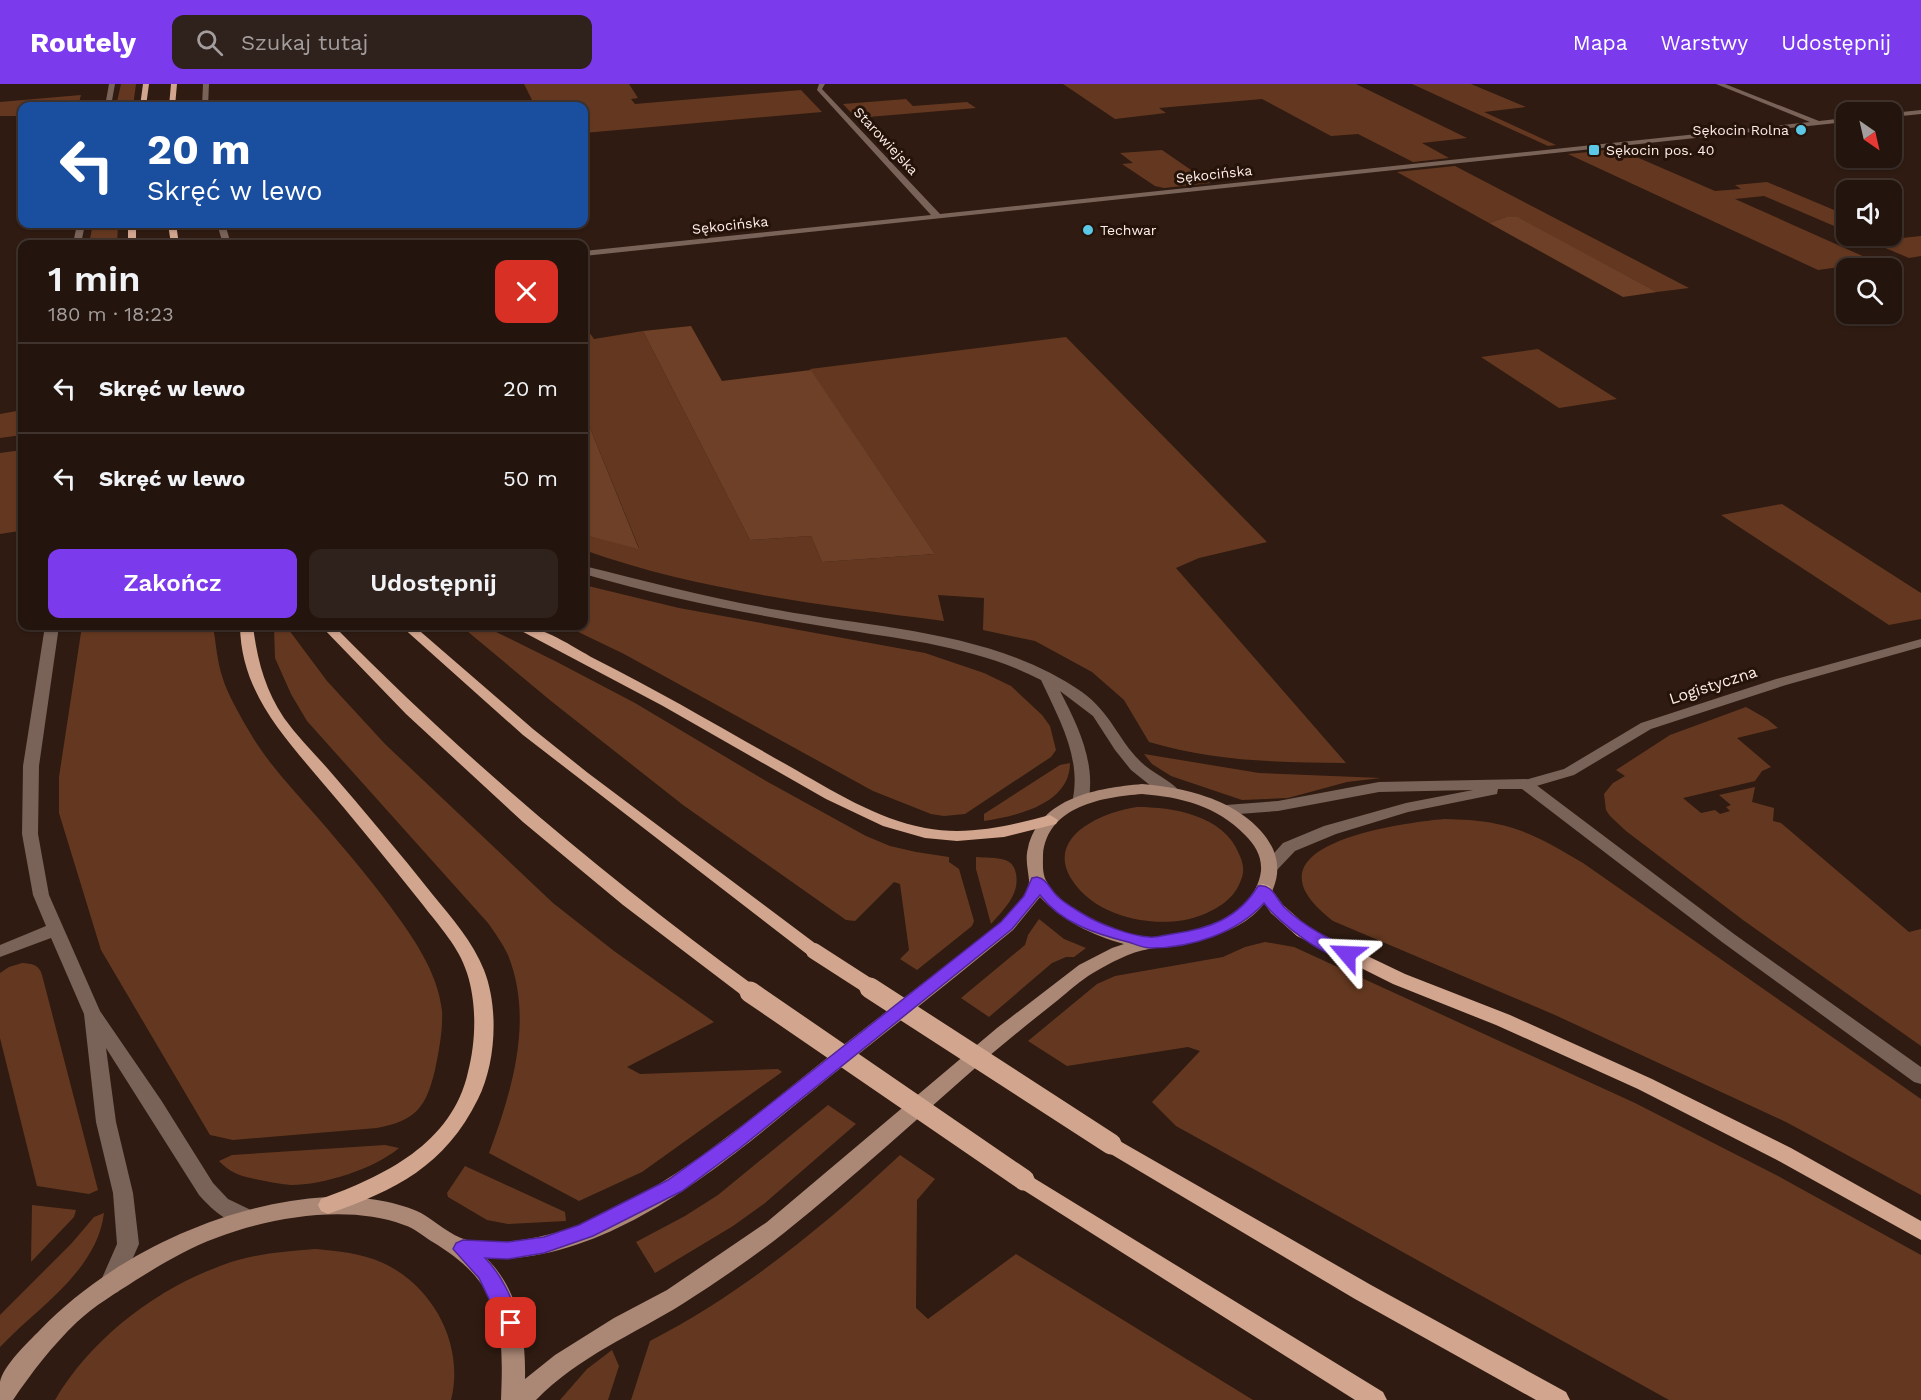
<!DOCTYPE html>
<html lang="pl">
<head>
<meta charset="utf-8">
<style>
  body { margin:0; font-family:"Work Sans",sans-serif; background:#2f211b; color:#f1f3f6; height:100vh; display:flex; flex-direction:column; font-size:22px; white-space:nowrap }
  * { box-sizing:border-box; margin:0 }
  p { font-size:20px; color:#a39e9d }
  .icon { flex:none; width:33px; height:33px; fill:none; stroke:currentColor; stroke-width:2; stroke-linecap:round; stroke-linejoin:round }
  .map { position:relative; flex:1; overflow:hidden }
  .details { position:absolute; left:18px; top:156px; width:570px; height:390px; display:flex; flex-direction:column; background:#23140d; border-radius:12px; box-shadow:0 2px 4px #0004,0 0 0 2px #40332e }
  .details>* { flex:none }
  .guide { position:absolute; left:18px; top:18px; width:570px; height:126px; border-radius:12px; box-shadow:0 2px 4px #0004,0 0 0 2px #40332e; background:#1a4fa0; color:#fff; overflow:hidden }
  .needle { width:39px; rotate:146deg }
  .controls { position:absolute; left:1836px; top:18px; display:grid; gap:12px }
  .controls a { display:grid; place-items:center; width:66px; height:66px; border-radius:12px; background:#23140d; box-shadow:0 2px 4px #0004,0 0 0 2px #40332e; font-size:30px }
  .pin { position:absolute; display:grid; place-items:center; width:51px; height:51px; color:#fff; margin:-26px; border-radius:12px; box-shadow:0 3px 9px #0006 }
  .me { position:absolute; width:66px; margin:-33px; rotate:296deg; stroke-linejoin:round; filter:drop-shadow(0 0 4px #0008) }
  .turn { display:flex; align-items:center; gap:21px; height:126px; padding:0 30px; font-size:27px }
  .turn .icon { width:78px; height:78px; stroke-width:2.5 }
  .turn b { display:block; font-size:42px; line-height:51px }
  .round { display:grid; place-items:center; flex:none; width:63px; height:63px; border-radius:12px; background:#2f211b }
  .overview { display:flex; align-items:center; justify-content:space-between; height:102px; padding:0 30px }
  h1 { font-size:36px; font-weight:600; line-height:45px }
  .action { display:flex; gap:12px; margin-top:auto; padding:12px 30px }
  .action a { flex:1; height:69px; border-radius:12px; background:#7c3aed; color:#fff; font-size:24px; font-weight:600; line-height:69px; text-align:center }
  .action a+a { background:#2f211b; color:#f1f3f6 }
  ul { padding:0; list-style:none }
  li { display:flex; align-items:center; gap:18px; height:90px; padding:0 30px; border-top:2px solid #40332e }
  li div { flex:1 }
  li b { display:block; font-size:22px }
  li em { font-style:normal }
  header { display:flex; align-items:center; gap:36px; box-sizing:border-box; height:84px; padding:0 30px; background:#7c3aed; color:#fff }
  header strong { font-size:28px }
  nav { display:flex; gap:33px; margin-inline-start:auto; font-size:21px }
  .search { width:420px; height:54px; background:#2f211b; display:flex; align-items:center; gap:15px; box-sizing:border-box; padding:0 21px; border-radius:12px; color:#a39e9d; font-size:22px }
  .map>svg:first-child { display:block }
  .green { fill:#643820 }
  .forest { fill:#6e4027 }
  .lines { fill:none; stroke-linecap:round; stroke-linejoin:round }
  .minor { fill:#796258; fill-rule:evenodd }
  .tertiary { fill:#796258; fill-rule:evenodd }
  .secondary { fill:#ab8876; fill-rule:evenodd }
  .primary { fill:#d2a58e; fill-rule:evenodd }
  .primary-bridge-far1 { stroke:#d2a58e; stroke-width:16 }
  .primary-bridge { stroke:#d2a58e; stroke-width:21 }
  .route { fill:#7c3aed; stroke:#51269a; stroke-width:1.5 }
  .poi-dot { fill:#5ac8e6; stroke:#251208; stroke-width:2 }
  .labels { text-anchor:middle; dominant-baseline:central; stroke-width:6; stroke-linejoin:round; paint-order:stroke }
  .far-poi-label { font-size:14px; fill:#feefe8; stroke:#251208; text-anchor:start }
  .far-street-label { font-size:14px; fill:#feefe8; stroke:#251208 }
  .street-label { font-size:16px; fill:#feefe8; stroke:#251208 }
</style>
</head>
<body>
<header>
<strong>Routely</strong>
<div class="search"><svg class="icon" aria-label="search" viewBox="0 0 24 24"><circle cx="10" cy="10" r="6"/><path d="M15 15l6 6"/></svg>Szukaj tutaj</div>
<nav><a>Mapa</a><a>Warstwy</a><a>Udostępnij</a></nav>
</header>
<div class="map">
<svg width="1921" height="1316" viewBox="0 0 1921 1316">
  <rect width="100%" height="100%" fill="#2f1b11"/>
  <!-- green -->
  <path class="green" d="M121 0H136L133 22H116Z
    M524 0H629L638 14 631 15 635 20 801 6 822 28 584 49V22H535Z
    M1063 0H1356L1467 54 1422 59 1449 74 1413 78 1358 50 1331 52 1262 15 1159 24 1166 29 1115 35Z
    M1412 0H1471L1526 23 1484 28 1556 61 1548 62Z
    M81 11 78 22H22V32H0V18Z
    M906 15 913 22 967 18 976 24 856 34 843 20Z
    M1618 65 1715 107 1741 105 1735 101 1767 98 1846 131V147L1764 112 1735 115 1876 178 1818 186 1568 70Z
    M1162 66 1210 99 1164 104 1155 102 1122 80 1133 79 1120 69Z
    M1455 82 1689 204 1657 208 1517 134 1506 133 1489 139 1397 88Z
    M93 140H118L117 160H89Z
    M1892 150 1902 154 1921 152V172L1909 174 1857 152H1892Z
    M643 247 750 456 811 452 822 478 935 470 810 285 1066 253 1267 458 1199 474 1176 484 1346 679C1277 678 1216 678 1149 658L1124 616 1092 588 1035 557 983 546 984 514 938 511 944 537C823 521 699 507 584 466V451L639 464 584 329V249L589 248 594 255Z
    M1538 265 1617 315 1559 324 1481 273Z
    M22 326V351L0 354V330Z
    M22 366V424L19 447 0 450V369Z
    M1782 420 1921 509V535L1889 541 1721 431Z
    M584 501 679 524 925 569 984 589 1011 602 1042 631 1050 642 1056 666 1051 673 965 730 944 732 931 730 873 707 624 570 566 542H584Z
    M82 542H213C216 559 217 578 223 595 228 612 247 644 257 660 274 686 297 710 318 734 343 763 367 791 390 822 412 852 438 888 442 927 443 946 439 967 435 986 426 1024 415 1037 377 1044L233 1056 210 1051 101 866 59 729V693Z
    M274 542H286L327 597 385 660 553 819 614 867 714 938 627 983 640 990 778 985 782 988 642 1088 579 1117 489 1069C512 1007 534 936 508 871 503 860 495 849 488 839L307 637 291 610 275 574Z
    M461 542H484L555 577 635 619 766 697 866 752 890 762 916 768 949 773V778L959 785 974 837 972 842 917 886 900 875 909 866 900 800 894 798 855 837 846 836 683 721 551 617Z
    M1746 623 1767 635 1778 644 1737 654 1771 683 1762 687 1755 697 1683 714 1701 729 1715 726 1720 730 1730 727 1726 723 1731 721 1719 711 1755 703 1752 718 1774 724 1773 737 1781 739 1909 848 1921 845V962L1743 836 1626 747 1610 732 1606 726 1604 710 1613 699 1625 692 1616 686 1670 651Z
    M1144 670 1259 689 1381 694 1347 698 1288 714 1242 716 1171 692 1152 680Z
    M1070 679C1070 720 1017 732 984 737V730L1060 681Z
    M1137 723C1172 723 1224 731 1239 770 1243 778 1245 787 1241 796 1234 815 1219 824 1202 831 1164 846 1105 836 1078 804 1038 757 1097 729 1137 723Z
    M1444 735C1507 736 1529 747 1583 779L1921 1015V1111L1786 1038 1555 931 1333 837C1235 762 1394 740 1444 735Z
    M976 773C985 774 996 773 1005 776 1012 778 1015 784 1016 790 1020 811 1003 826 991 840L976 785Z
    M1039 835 1064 855 1086 864 1074 873H1066L1052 879 989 933 961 914 1025 861 1028 851Z
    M1265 858 1294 863 1635 1019 1778 1092 1921 1171V1316H1669L1176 1042 1152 1018 1200 967 1188 963 1067 982 1028 957 1097 900 1115 892 1223 873 1245 863Z
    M22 879C32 880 39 880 42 891L98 1106 89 1110 37 1102 0 954V889L9 883Z
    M828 1021 856 1040 765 1119 733 1142 655 1189 636 1158 685 1132 718 1111Z
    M385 1061 399 1064C374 1085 323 1101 291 1101 279 1100 266 1097 255 1095 240 1092 229 1088 219 1077L232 1071Z
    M900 1071 935 1095 917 1116 916 1224 928 1235 1016 1170 1253 1316H631L650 1257C743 1209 824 1142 900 1071Z
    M465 1082 565 1128 566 1137 508 1140 487 1136 448 1113 447 1109Z
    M32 1121 76 1126 74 1133 31 1178Z
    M104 1129C97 1187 38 1223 0 1263V1231L71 1160 94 1133Z
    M315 1165C338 1167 361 1169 383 1179 433 1202 465 1261 451 1316H55C94 1250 165 1198 238 1176 263 1169 290 1167 315 1165Z
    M612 1266 619 1282 608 1316H560L587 1285Z"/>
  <!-- forest -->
  <path class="forest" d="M1506 133H1517L1657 208 1623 213 1489 139Z
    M691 242 722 297 811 286 935 470 822 478 811 452 750 456 643 247Z
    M584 329 639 465 584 451Z"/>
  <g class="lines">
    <!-- minor -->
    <path class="minor" d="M109 0H115L111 22H105Z
      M203 0H209L208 22H202Z
      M819 0H825L822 5 940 130 1810 38 1716 0H1725L1819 37 1846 34V38L584 172V167L931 131 817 6Z
      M1921 26V30L1892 33V29Z
      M77 140H85L81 160H73Z
      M217 140H225L231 160H223Z
      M584 482C649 498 713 515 778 526 880 545 994 547 1082 608 1111 629 1117 654 1140 677 1150 688 1171 696 1179 707L1171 712 1151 702 1131 686 1115 666 1093 632 1060 607C1077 640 1095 676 1089 714L1087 717H1075L1073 714C1081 672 1058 633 1041 596 975 562 905 556 834 544 749 530 666 514 584 490Z
      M45 542H59L39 682 38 750 49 811 100 927 161 1016 213 1099 228 1115 255 1128 259 1134 255 1140C235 1147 211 1125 199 1111L106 964 116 1038 133 1109 139 1160 118 1208 110 1210 102 1208 99 1201 117 1160 113 1109 96 1038 84 930 51 854 0 873V861L46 842 33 811 22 750 23 682Z
      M1921 555V563L1786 601 1651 645 1574 691 1526 705 1518 700 1521 697 1564 685 1641 639 1776 595Z"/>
    <!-- tertiary -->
    <path class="tertiary" d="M1526 695 1531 697 1734 850 1921 983V1000L1914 998 1722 858 1522 705H1498L1497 710 1408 728 1336 750 1295 767 1276 787H1264L1262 783 1283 759 1324 742 1406 719 1473 706 1379 708 1278 727 1226 731 1218 726 1226 721 1278 717 1379 698Z"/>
    <!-- secondary -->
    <path class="secondary" d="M1142 700C1164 702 1186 705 1207 713 1244 725 1292 761 1273 805 1251 852 1194 858 1149 865 1130 868 1110 879 1093 889 1081 896 1069 907 1058 916 1035 934 1012 953 989 972 921 1031 854 1093 784 1149 752 1174 717 1198 684 1219 633 1251 579 1272 536 1316H501C504 1240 502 1199 431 1157 423 1152 414 1144 404 1141 348 1120 271 1133 216 1154 188 1164 162 1180 136 1196 116 1209 94 1222 77 1238 52 1262 32 1288 13 1316H0C0 1311 0 1303 0 1298 3 1282 28 1258 40 1246 111 1172 224 1119 327 1113 353 1111 397 1117 421 1129 435 1137 451 1152 467 1156 497 1164 551 1152 579 1141 667 1106 739 1044 812 986 875 936 938 888 1001 838 1010 827 1030 811 1029 796 1028 785 1025 775 1028 764 1040 713 1098 704 1142 700ZM1142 710C1181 713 1217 722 1245 751 1255 761 1262 772 1261 787 1258 812 1237 830 1215 839 1195 846 1174 853 1153 853 1121 853 1062 827 1047 798 1042 790 1043 780 1043 771 1047 722 1103 713 1142 710ZM1040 813C1063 837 1092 851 1124 860L1112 864 1079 881 997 944 767 1138 667 1206 614 1234 555 1271 525 1295C526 1253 519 1206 487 1175 619 1178 736 1068 832 991 893 943 953 895 1013 846Z"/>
    <!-- primary -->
    <path class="primary" d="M143 0H149L146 22H140Z
      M171 0H177L175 22H169Z
      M128 140H136V160H128Z
      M168 140H176L179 160H171Z
      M240 542H253C257 575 265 606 284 634 297 652 313 668 328 685 364 727 399 768 433 811 452 834 473 858 484 886 499 924 496 979 478 1015 445 1082 396 1106 328 1130L321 1127 318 1121 321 1115C384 1092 452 1060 468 988 476 957 477 920 467 889 459 863 439 842 423 821 388 777 353 734 316 691 278 646 241 604 240 542Z
      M321 542H334C467 677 604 792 756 903L759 908 756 913 750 915 744 913 623 821 523 738 406 630Z
      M401 542H414L533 645 588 689 820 863 823 867 820 871H808L523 651Z
      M512 542C539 539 571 562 595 575 661 608 725 646 789 682 831 706 877 735 925 744 968 752 1008 742 1050 731L1058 736 1056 740 1004 753 957 757 925 754 883 742 826 715 663 622Z
      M1263 800 1269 802 1283 821 1309 844 1405 890 1510 931 1652 995 1791 1064 1921 1137V1156L1777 1076 1638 1005 1496 941 1393 900 1297 852 1271 829 1255 806 1257 802Z
      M1111 1052 1371 1201 1566 1308 1570 1316H1536L1355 1215 1104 1066 1101 1060 1104 1054Z
      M1024 1088 1383 1308 1387 1316H1355L1017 1102 1014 1096 1017 1090Z"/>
    <!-- primary-bridge-far1 -->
    <path class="primary-bridge-far1" d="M814 867 873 905"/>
    <!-- primary-bridge -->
    <path class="primary-bridge" d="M870 904 1111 1060
      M750 908 1024 1096"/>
  </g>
  <!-- route -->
  <path class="route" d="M1037 793C1047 795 1050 805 1057 812 1064 819 1075 825 1083 830 1099 840 1131 852 1149 853 1156 854 1165 851 1172 850 1208 845 1238 835 1258 802 1272 799 1276 815 1285 824 1305 843 1328 854 1353 866L1355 870 1353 874C1331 881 1277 837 1264 819 1237 849 1191 864 1151 864 1143 864 1135 860 1128 858 1096 850 1061 839 1040 811L1012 845 740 1064 682 1107 593 1152 544 1169 508 1175 485 1174C503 1192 512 1216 521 1239L518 1246 511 1248 504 1246 479 1194 453 1165 456 1159 463 1156 508 1158 544 1153 579 1141 668 1096 727 1054 1001 838 1024 812 1032 794Z"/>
  <!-- markers -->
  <g class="poi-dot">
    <circle cx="1801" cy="46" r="6"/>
    <rect x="1588" y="60" width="12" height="12" rx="3"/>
    <circle cx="1088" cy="146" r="6"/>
  </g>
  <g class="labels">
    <!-- far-poi labels -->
    <g class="far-poi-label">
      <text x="1789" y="46" text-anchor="end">Sękocin Rolna</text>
      <text x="1606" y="66">Sękocin pos. 40</text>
      <text x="1100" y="146">Techwar</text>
    </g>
    <!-- far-street labels -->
    <g class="far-street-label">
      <text transform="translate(886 57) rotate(47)">Starowiejska</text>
      <text transform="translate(1214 90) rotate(-6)">Sękocińska</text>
      <text transform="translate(730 141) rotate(-6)">Sękocińska</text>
    </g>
    <!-- street labels -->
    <g class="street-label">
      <text transform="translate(1713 601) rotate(-18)">Logistyczna</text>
    </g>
  </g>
</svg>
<div class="controls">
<a><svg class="needle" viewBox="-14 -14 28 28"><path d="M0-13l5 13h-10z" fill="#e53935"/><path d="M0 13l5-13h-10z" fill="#a39e9d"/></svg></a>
<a><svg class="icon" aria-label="sound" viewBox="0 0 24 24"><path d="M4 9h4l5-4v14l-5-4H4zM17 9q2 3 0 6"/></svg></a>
<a><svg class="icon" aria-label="search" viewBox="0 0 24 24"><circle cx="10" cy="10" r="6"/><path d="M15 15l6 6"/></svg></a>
</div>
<div class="pin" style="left:511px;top:1239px;background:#d93025"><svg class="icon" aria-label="arrive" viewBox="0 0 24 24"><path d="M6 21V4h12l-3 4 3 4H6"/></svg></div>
<svg class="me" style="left:1347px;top:870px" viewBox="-20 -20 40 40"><path d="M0-17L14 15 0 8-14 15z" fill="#7c3aed" stroke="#fff" stroke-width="4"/></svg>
<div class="guide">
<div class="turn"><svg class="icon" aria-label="left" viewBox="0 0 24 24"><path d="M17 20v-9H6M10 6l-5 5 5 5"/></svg><div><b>20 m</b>Skręć w lewo</div></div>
</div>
<section class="details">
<div class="overview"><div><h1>1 min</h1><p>180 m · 18:23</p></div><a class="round" style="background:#d93025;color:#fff"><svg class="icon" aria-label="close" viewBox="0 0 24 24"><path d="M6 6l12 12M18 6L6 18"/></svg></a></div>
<ul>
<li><svg class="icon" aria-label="left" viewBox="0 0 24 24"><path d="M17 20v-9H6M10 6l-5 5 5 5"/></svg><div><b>Skręć w lewo</b></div><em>20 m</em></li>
<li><svg class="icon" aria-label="left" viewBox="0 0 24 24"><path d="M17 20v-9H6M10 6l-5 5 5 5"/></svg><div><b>Skręć w lewo</b></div><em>50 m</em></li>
</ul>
<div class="action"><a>Zakończ</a><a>Udostępnij</a></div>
</section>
</div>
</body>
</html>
